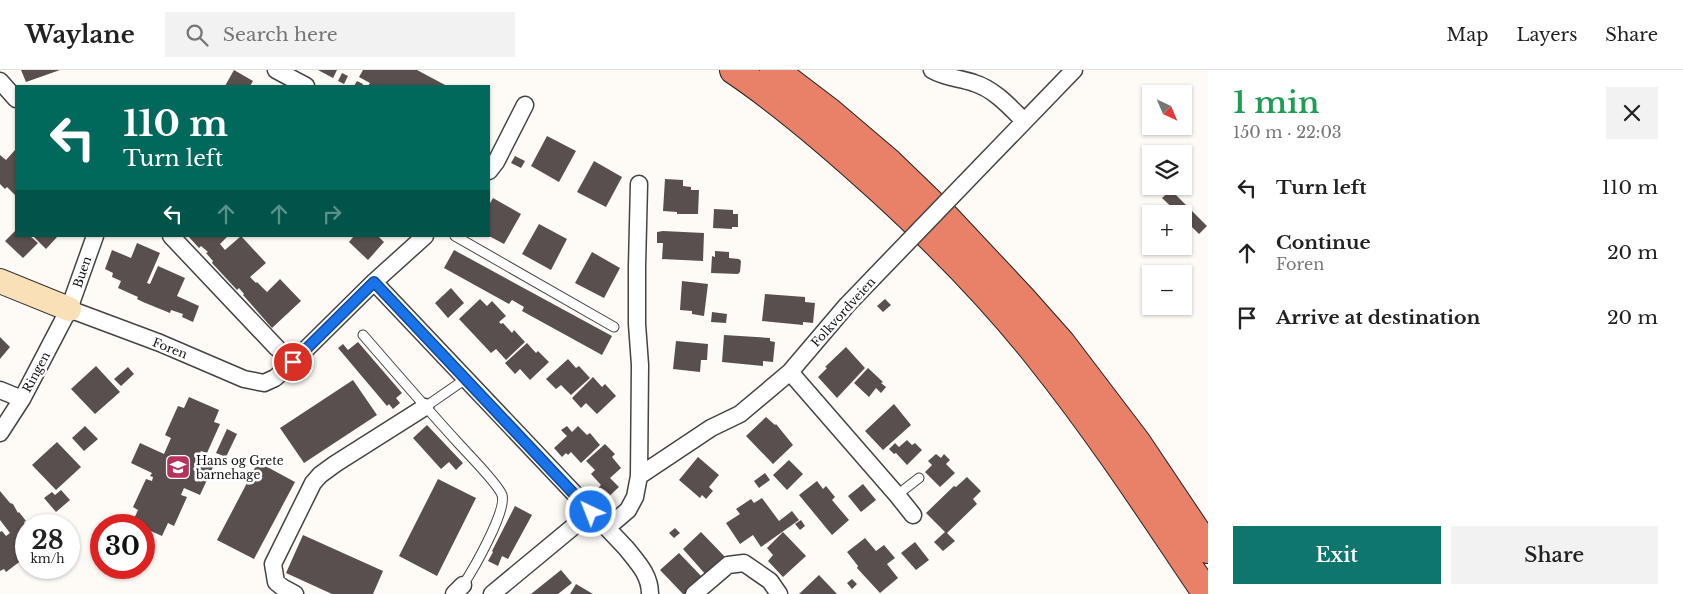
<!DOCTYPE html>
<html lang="en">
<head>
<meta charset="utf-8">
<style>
  body { margin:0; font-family:"Libre Baskerville",serif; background:#f2f2f2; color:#222; height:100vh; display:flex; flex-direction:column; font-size:19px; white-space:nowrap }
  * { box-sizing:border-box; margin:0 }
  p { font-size:16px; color:#767676 }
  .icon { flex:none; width:28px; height:28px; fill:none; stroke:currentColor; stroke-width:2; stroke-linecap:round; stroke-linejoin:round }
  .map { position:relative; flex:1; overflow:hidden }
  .panel { display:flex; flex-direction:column; background:#fff; width:475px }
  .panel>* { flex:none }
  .hud { position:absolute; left:15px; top:15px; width:475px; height:152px; border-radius:0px; box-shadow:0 1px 4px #0004; background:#00695c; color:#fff; overflow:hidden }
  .needle { width:32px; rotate:136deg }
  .controls { position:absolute; left:1142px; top:15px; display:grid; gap:10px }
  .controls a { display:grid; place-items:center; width:50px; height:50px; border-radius:0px; background:#fff; box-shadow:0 1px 4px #0004; font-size:25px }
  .speed { position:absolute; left:15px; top:444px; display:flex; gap:10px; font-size:25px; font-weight:700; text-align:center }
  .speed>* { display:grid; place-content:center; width:65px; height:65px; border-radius:50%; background:#fff; box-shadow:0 1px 4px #0004; line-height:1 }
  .speed small { font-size:12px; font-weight:400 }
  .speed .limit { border:8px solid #d22; background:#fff; color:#111 }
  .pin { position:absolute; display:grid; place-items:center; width:42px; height:42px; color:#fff; margin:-21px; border:2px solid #fff; border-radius:50%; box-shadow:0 1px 5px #0007 }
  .me { position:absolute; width:55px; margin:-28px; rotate:317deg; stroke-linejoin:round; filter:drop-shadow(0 0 4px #0008) }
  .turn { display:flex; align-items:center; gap:18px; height:105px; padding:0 25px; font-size:22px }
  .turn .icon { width:65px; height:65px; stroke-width:2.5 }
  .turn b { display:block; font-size:35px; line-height:42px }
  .lanes { display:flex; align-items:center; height:48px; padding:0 25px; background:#0003; justify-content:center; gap:25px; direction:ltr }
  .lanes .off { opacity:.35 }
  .round { display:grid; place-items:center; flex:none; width:52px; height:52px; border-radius:0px; background:#f2f2f2 }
  .head { display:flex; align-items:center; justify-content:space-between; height:85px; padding:0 25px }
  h1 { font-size:30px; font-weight:600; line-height:38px; color:#1e9e55 }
  .action { display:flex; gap:10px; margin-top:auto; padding:10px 25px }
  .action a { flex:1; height:58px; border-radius:0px; background:#0f766e; color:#fff; font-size:20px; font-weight:600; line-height:58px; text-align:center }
  .action a+a { background:#f2f2f2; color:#222 }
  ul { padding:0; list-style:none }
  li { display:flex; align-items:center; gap:15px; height:65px; padding:0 25px }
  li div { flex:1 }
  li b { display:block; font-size:19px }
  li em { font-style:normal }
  header { display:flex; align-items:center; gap:30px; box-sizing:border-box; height:70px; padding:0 25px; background:#fff; border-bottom:1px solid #e0e0e0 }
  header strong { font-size:24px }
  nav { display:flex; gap:28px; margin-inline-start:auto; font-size:18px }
  .search { width:350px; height:45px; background:#f2f2f2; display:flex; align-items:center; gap:12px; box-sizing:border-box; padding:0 18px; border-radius:0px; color:#767676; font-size:19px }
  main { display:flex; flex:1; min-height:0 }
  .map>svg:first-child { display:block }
  .building { fill:#594f4e }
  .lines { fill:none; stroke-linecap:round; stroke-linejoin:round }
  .lane-casing { stroke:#444; stroke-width:11 }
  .street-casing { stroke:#444; stroke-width:19 }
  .secondary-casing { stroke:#333; stroke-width:26 }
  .highway-casing { stroke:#222; stroke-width:30 }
  .lane { stroke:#fff; stroke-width:9 }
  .street { stroke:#fff; stroke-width:16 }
  .secondary { stroke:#f9e0b6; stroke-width:24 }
  .highway { stroke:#e98168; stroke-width:28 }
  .street-bridge-casing { stroke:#444; stroke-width:19; stroke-linecap:butt }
  .street-bridge { stroke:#fff; stroke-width:16 }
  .route-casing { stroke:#114b97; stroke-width:12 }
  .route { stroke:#1a73e8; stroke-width:9 }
  .labels { text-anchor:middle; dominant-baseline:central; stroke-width:5; stroke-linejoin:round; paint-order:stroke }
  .street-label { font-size:12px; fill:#111; stroke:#fff }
  .poi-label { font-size:12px; fill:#111; stroke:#fff; text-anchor:start }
</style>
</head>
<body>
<header>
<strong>Waylane</strong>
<div class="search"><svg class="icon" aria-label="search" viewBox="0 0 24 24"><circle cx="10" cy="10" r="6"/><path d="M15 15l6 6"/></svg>Search here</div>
<nav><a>Map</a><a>Layers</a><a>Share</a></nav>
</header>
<main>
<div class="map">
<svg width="1208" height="524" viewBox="0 0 1208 524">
  <rect width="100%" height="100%" fill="#fefaf5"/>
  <!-- building -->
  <path class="building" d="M21 0H60L26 12Z
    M234 0 253 11 250 16H225Z
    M318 0H337L333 8Z
    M363 0H417L447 16H368L370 13 359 7Z
    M342 3 348 6 344 14 338 11Z
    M357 11 363 14 362 16H354Z
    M547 66 576 81 559 112 531 96Z
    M15 80H16V126L7 117 5 119 0 114V85L6 90Z
    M515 86 525 91 521 98 511 93Z
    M594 91 622 107 606 137 577 122Z
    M665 109 683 110V116L691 117V120H699L698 144H677V142L663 141Z
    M1171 120 1207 156 1199 164 1184 149V144H1179L1162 128Z
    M493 128 521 144 504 174 489 166V135Z
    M714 139 733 140V144H738V157H732V159L713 158Z
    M539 154 567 169 551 200 522 184Z
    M16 160V166H30L38 173 23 188 5 171Z
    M663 161 704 163 703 191 662 189 663 173H657V162Z
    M33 166H58L46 179Z
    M188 166H228L220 174 225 180 241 166 266 193 250 207 256 213 257 212 267 222 280 209 301 231 272 258 243 225 244 224 239 218 237 220 212 193 213 191 206 183 208 182 201 176 199 178Z
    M354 166H378L384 172 368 190 349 172Z
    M137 173 160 183 147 213 150 214 158 196 185 208 177 226 199 236 193 252 182 247 183 244 171 240 170 243 143 232 137 229 138 227 118 218 121 211 112 207 113 203 105 199 112 180 131 188Z
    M454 180 612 266 602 285 522 241 524 237 512 230 509 234 444 198Z
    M715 181 729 182V188L739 189 741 191 740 202 738 204 711 203 712 186 715 187Z
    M592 182 620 198 604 228 575 213Z
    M682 211 708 214 704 246 692 244V241L680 240Z
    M451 218 464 233 448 248 435 233Z
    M765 224 805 227V232L815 233 813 253 803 252V255L762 251Z
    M480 229 487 236 492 231 506 246 499 252 501 254 503 253 512 263 514 260 525 272 506 290 496 279 491 283 459 249Z
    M885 229 891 235 883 242 877 236Z
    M712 242 727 244 726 253 711 252Z
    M724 265 770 268V271L775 272 773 292 763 291V296L722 292Z
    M0 267 10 277 0 289Z
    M676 271 708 274 707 290H701L700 302 673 299Z
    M358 272 402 323 396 328 400 333 393 339 389 334 387 336 338 278 343 274 348 280Z
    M527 273 536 283 538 281 549 292 530 310 520 299 515 304 505 293Z
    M846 277 865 298 837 328 818 307 827 298 825 297Z
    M568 289 576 298 579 296 590 308 571 325 561 315 556 319 546 309Z
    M96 296 120 322 95 344 71 319Z
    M128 297 134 304 121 316 114 309Z
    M868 298 883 312 881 313 886 317 881 323 876 318 869 327 854 313Z
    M593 307 602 317 605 314 616 326 597 344 586 333 581 338 572 328Z
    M353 310 377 345 304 393 280 358Z
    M189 327 219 340 214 352 220 354 207 383 201 381 198 387 214 395 200 425 184 418 181 425 187 427 174 456 168 453 162 466 144 458V455L132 453 138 440 133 437 146 409 152 411 153 407 150 406 152 403 131 393 140 373 164 384 171 368 165 365 178 336 184 338Z
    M894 334 911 355 883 380 865 361Z
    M766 347 775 355 776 354 793 375 773 394 746 366Z
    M427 355 463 393 456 400 449 392 441 399 413 368Z
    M85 356 98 369 84 381 72 368Z
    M567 356 572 362 578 356 587 365 590 363 600 375 581 393 571 382 568 385 566 383 562 387 554 378 567 366 561 360Z
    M227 359 237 364 226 387 216 383Z
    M907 370 912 375 915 373 922 380 907 395 896 383 894 384 889 379 895 373 899 377Z
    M57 372 81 397 56 420 32 395Z
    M605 374 615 384 612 387 621 398 610 408 619 417 604 431 597 424 601 421 598 418 601 415 591 404 595 400 586 391Z
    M936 384 941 388 944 384 950 390 946 394 955 403 940 417 925 402 932 395 928 391Z
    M698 387 719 405 709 417 713 421 706 429 702 425 700 428 679 410Z
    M789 390 803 404 787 420 773 405Z
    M258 392 295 412 254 489 217 470Z
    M765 403 770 410 759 418 754 411Z
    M967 407 981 421 973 429 977 434 947 463 955 471 943 481 934 472 945 462 926 443 954 416 956 417Z
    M438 409 476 428 437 506 399 486Z
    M817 411 823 419 826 416 835 427 832 430 849 450 832 465 799 425Z
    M863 414 876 430 861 442 848 426Z
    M61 420 70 430 56 442 44 428 52 422 55 425Z
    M0 421 10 433 13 434 18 443 19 442 26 451 24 452 26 455V464L25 465 26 467V483L25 484 26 487 6 502 4 499 0 501V462L2 461 6 466 10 463 0 450Z
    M762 428 779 451 792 441 799 450 761 477 753 465 740 474 726 453 740 444 736 439 751 429 754 433Z
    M515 436 532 445 508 489 502 486 498 496 488 491 493 482 492 481Z
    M801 450 805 456 800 460 795 454Z
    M675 458 680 463 674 468 669 463Z
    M701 462 726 488 707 506 683 479Z
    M783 462 806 486 783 507 768 491 773 485 767 478Z
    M303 465 383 501 373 524H332L286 503Z
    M865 468 876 481 884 475 895 488 887 494 898 508 880 523 857 498 858 496 847 482Z
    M915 472 929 490 916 500 901 483Z
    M679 483 704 509 688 524H683L660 500Z
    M561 500 572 513 558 524H531Z
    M819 505 837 524H799Z
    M852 509 857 514 852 519 847 513Z
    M576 514 593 524H570Z"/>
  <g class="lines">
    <defs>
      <path id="lane" d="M455 166 614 257
        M363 265C395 302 427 339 460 375 469 385 498 414 502 425 507 441 473 500 463 515
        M425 337 467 308
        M897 425 919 408"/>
      <path id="street" d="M276 0 306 16
        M932 0C946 8 960 8 974 13 994 19 1010 37 1024 51
        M0 11 16 29
        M983 94 1074 0
        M489 101 496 92 525 35
        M171 166 277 278
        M374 212 626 478C638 493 650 505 650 524
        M69 239 160 273 244 309 264 313 275 308 293 292 374 212 425 166
        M790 302 897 425 913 445
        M0 320 22 329
        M0 363 22 329 69 239 95 166
        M639 406 711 358 740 344 790 302 847 235 873 208
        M607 458 628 440 635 427 639 406 640 295 637 254V196L639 114
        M295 524 282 517 276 512 273 494 313 413 320 405 335 394 425 337
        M454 524 463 515
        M492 524 591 442
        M694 524 728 495 744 493 770 511 779 524"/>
      <path id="secondary" d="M0 211 69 239"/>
      <path id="highway" d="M734 0C786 35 834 77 880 119 938 172 993 228 1041 289 1101 364 1153 444 1207 524
        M774 0 829 42 889 93 946 148 1021 228 1061 273 1137 373 1208 479"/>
    </defs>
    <!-- lane casing -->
    <use href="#lane" class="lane-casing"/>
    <!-- street casing -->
    <use href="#street" class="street-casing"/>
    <!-- secondary casing -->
    <use href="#secondary" class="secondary-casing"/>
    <!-- highway casing -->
    <use href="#highway" class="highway-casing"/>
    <!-- lane -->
    <use href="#lane" class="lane"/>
    <!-- street -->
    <use href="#street" class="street"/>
    <!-- secondary -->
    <use href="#secondary" class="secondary"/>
    <!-- highway -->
    <use href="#highway" class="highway"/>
    <defs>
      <path id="street-bridge" d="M873 208 983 94"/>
    </defs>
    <!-- street-bridge casing -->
    <use href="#street-bridge" class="street-bridge-casing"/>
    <!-- street-bridge -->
    <use href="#street-bridge" class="street-bridge"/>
  </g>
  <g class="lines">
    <defs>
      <path id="route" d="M293 292 374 212 591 442"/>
    </defs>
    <!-- route casing -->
    <use href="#route" class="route-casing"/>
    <!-- route -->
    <use href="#route" class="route"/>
  </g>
  <!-- icons -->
  <defs>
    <symbol id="school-square" viewBox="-11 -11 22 22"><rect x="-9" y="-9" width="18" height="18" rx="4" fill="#b7325c" stroke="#fff"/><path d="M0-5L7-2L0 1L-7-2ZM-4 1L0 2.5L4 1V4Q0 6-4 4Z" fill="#fff"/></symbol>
  </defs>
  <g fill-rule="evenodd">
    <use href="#school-square" x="164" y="383" width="28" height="28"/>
  </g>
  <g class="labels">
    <!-- street labels -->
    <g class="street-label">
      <text transform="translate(82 202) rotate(-71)">Buen</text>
      <text transform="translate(843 242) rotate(-48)">Folkvordveien</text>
      <text transform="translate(170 278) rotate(22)">Foren</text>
      <text transform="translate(36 302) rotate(-62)">Ringen</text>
    </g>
    <!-- poi labels -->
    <g class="poi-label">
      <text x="196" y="390">Hans og Grete<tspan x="196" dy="14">barnehage</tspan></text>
    </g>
  </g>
</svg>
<div class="controls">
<a><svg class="needle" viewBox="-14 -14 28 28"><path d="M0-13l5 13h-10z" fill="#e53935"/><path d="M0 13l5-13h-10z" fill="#767676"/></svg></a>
<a><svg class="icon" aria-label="layers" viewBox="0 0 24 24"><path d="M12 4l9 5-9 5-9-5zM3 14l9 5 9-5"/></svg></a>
<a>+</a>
<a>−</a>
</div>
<div class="speed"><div>28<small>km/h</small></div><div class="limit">30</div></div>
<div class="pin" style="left:293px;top:292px;background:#d93025"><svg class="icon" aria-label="arrive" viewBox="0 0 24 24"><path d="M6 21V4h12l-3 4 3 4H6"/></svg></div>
<svg class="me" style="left:591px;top:442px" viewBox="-20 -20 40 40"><circle r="17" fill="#1a73e8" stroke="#fff" stroke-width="3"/><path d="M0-11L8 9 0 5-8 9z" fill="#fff"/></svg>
<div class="hud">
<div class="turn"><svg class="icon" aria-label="left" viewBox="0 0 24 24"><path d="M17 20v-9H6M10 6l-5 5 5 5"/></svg><div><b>110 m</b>Turn left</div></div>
<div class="lanes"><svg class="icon" aria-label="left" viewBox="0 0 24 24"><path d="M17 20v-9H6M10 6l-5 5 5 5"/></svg><svg class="icon off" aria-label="ahead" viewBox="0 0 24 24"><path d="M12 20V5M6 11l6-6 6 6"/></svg><svg class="icon off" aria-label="ahead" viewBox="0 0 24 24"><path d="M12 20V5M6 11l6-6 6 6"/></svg><svg class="icon off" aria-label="right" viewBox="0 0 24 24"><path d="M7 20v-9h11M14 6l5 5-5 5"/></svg></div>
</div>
</div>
<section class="panel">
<div class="head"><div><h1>1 min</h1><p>150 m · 22:03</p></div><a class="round"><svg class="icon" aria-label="close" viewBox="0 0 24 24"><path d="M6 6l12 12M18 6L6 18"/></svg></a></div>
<ul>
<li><svg class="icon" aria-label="left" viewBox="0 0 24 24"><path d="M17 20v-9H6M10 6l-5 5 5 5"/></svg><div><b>Turn left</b></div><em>110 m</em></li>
<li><svg class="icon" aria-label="ahead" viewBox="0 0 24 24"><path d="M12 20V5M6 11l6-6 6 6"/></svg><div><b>Continue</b><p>Foren</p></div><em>20 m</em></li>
<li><svg class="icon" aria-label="arrive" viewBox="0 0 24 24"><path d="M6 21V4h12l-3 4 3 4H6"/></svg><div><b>Arrive at destination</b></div><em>20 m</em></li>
</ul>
<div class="action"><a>Exit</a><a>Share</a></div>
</section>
</main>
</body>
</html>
